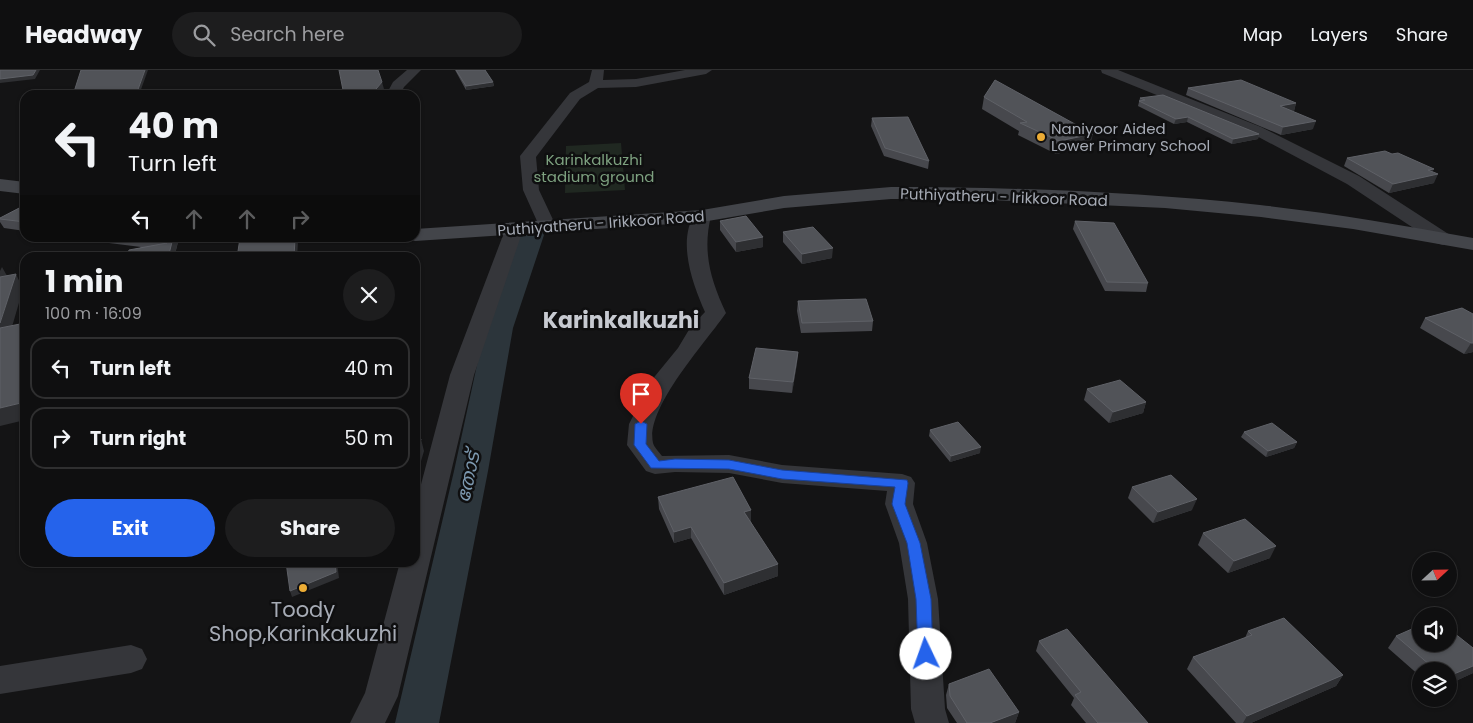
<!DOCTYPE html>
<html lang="en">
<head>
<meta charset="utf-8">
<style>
  body { margin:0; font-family:Poppins,"Noto Sans Malayalam",sans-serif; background:#1d1d1e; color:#f1f3f6; height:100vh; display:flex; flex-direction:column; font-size:19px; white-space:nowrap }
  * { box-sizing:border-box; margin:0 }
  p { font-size:16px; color:#9b9c9f }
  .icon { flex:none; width:28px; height:28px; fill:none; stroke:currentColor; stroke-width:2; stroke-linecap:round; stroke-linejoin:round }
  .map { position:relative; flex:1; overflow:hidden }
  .details { position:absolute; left:20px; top:182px; width:400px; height:315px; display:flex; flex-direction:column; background:#0f0f10; border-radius:15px; box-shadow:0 1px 4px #0004,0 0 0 1px #2f2f30 }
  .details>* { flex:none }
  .top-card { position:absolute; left:20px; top:20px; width:400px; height:152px; border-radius:15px; box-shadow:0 1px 4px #0004,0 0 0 1px #2f2f30; background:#0f0f10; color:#f1f3f6; overflow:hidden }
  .needle { width:32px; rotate:68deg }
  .tools { position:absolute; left:1412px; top:482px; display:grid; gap:10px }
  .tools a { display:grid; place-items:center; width:45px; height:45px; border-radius:50%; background:#0f0f10; box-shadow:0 1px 4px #0004,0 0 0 1px #2f2f30; font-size:25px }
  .pin { position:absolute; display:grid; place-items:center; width:42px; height:42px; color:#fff; margin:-51px -21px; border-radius:50% 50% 50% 0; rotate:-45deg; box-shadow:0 0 5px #0007 }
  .pin .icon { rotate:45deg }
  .me { position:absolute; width:55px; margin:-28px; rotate:357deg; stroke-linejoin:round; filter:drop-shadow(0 0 4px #0008) }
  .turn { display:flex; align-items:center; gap:18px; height:105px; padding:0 25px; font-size:22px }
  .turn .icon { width:65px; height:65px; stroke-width:2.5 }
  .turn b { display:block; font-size:35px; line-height:42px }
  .lanes { display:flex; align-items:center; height:48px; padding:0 25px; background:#0003; justify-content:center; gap:25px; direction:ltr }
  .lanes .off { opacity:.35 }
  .round { display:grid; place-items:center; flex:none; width:52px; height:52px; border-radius:26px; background:#1d1d1e }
  .head { display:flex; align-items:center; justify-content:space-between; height:85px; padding:0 25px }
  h1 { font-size:30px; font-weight:700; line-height:38px }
  .action { display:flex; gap:10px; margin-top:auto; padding:10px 25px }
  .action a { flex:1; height:58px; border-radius:30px; background:#2563eb; color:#fff; font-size:20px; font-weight:700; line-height:58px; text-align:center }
  .action a+a { background:#1d1d1e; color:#f1f3f6 }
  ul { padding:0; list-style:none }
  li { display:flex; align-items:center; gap:15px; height:62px; margin:0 10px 8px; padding:0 15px; border:2px solid #2f2f30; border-radius:15px }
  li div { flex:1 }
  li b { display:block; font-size:19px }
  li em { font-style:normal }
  header { display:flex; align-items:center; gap:30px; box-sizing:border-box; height:70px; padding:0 25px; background:#0f0f10; border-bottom:1px solid #2f2f30 }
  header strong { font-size:24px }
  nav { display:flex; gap:28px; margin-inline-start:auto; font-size:18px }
  .search { width:350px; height:45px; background:#1d1d1e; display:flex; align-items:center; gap:12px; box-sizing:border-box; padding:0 18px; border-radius:28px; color:#9b9c9f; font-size:19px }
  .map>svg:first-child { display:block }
  .green { fill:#202821 }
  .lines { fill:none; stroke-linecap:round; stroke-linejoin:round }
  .canal { fill:#2c353b; fill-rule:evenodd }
  .minor { fill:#35363a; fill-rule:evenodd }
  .secondary { fill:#43454a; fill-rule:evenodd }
  .wall { fill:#47484d }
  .shaded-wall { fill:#2e2f32 }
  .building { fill:#515358; stroke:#5f6167 }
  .route { fill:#2563eb; stroke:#184099 }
  .poi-dot { fill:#ecac35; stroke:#0f0f10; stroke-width:2 }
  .labels { text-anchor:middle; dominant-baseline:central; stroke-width:5; stroke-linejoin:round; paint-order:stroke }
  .far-poi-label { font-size:15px; fill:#a6abb5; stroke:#0f0f10; text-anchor:start }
  .far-park-label { font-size:15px; fill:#7da07f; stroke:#0f0f10 }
  .far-street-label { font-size:15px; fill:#a6abb5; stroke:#0f0f10 }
  .water-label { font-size:19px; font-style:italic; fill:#7d99b0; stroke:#0f0f10 }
  .near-poi-label { font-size:21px; fill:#a6abb5; stroke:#0f0f10 }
  .district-label { font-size:22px; font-weight:bold; fill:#c7cad1; stroke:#0f0f10 }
</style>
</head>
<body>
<header>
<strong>Headway</strong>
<div class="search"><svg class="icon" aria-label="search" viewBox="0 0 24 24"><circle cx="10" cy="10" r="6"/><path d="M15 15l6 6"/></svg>Search here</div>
<nav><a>Map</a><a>Layers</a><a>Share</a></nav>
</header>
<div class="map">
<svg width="1473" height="653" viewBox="0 0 1473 653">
  <rect width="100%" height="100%" fill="#141415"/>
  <!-- green -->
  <path class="green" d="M621 73 625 120 565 123 566 76Z"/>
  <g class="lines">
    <!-- canal -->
    <path class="canal" d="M532 158 540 160 544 165 513 258 488 401 439 653H395L454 401 485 258 520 165 524 160Z"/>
    <!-- minor -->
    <path class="minor" d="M407 0H421L404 17 400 25H386L393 12Z
      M592 0H604L603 10 636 9 685 0H712L706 4 636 17 598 18 580 29 536 87 539 120 556 156 553 160 547 161 541 160 523 120 520 86 570 23 589 12Z
      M1101 0H1118L1261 57 1359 106 1450 165 1452 169 1450 173 1443 175 1436 173 1347 114 1251 63 1102 3Z
      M702 141 708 142 711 146C702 182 711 211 726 243 707 271 645 338 653 373 654 377 659 382 662 386L729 385 782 395 902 404 911 407 915 413 913 434 927 473 938 529 945 639 949 653H915L911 639 908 529 899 473 885 434 887 421 782 413 729 403 675 402 655 404 646 401 627 375 629 354 651 311 678 278 690 258 705 242C693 215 676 170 696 142Z
      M514 155 520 156 523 160 474 305 398 626 385 653H350L365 623 400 492H415V437L450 305 505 160 508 156Z
      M131 575 142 579 147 589 142 599 131 603 0 624V596Z"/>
    <!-- secondary -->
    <path class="secondary" d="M0 109 25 112V124L0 121Z
      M891 117C1014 117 1138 122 1260 135 1332 143 1402 155 1473 168V180L1353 159 1261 147 1165 138 967 129H891L784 138 702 152 415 171 406 168H415V159L702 140 784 126Z"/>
  </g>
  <!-- wall -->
  <path class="wall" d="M455 0H485L493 12 494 16 466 20Z
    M1188 18 1296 33 1294 41H1291L1313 59 1281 65 1186 25Z
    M984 27 1090 76 1056 84 1018 65 1019 61 982 39Z
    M1140 28 1259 64 1258 69 1232 74 1187 52 1174 54 1138 36Z
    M872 48 929 91 928 99 884 86 871 56Z
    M1347 88 1432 102 1434 113 1389 123 1344 96Z
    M25 135V161L4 158 0 152V148Z
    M720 151 763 167V177L736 182 720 160Z
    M1075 151 1148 213 1146 222 1105 221 1073 159Z
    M783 162 832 188 802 194 783 172Z
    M106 168H179L174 188H126L141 177 109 173Z
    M798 231 873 251 872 261 801 263 797 241Z
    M1462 238 1473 282 1464 284 1420 258 1425 248Z
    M798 282 797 293 792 323 749 319V308Z
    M1087 319 1146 332 1143 343 1109 353 1084 330Z
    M930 360 980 383 950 392 929 366Z
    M1244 362 1297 372 1294 378 1266 387 1241 367Z
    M1132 417 1192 440 1153 453 1128 428Z
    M658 427 751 440V452L778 506 724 525 691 468 674 473 659 439Z
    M1203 463 1270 488 1228 503 1198 475Z
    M1248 561 1343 605 1336 616 1251 653H1236L1187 599 1193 587 1245 568Z
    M1396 566 1473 603 1449 614V601H1421V607L1388 578Z
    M1039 571 1148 653H1086L1071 635 1074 628 1036 581Z
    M949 614 1019 642 1015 653H957L947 638 946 625Z"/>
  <!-- shaded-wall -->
  <path class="shaded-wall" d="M36 0H40L35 9 0 13V9Z
    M145 0H148L139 25H136Z
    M382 12 384 19 379 25H371Z
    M493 12 494 16 466 20V16Z
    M1296 33 1294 41 1277 43 1280 36Z
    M1188 47 1187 52 1174 54 1176 49Z
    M1316 51 1313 59 1281 65 1283 57Z
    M1093 64 1090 76 1056 84 1059 71Z
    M1259 64 1258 69 1232 74 1233 69Z
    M1434 99 1430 106 1438 104 1434 113 1389 123 1393 114 1428 100Z
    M763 167V177L736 182V172Z
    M173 168H179L174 188H168Z
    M295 168H297L298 172 297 188H294Z
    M833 178 832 188 802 194V184Z
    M2 197 10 211 0 212V201Z
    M16 204 23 219 7 274 0 262V253Z
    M1471 273H1473V282L1464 284Z
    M798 282 797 293 792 323 793 312Z
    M25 332V350L0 356V338Z
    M1146 332 1143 343 1109 353 1113 342Z
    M421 369 424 381 416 408 415 388Z
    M1297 372 1294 378 1266 387 1268 381Z
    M981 377 980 383 950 392 951 386Z
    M1197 429 1192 440 1153 453 1158 442Z
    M751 440V452L744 454V442Z
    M691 457V468L674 473V462Z
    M1276 476 1270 488 1228 503 1234 491Z
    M335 492H337L339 508 292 527 290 521Z
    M778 494V506L724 525V513Z
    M1473 596V603L1449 614V606Z
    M1343 605 1336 616 1251 653H1243L1247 646Z
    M1019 642 1015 653H990Z"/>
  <!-- building -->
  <path class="building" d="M0 0H36L33 5 0 9Z
    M81 0H145L136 25H73Z
    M339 0H378L382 12 371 25H344Z
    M456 0H485L493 12 466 16Z
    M995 10 1093 64 1059 71 1020 53 1027 52 984 27Z
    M1241 10 1296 33 1280 36 1316 51 1283 57 1188 18Z
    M1163 25 1259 64 1233 69 1188 47 1176 49 1139 31 1145 30 1140 28Z
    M908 47 929 91 885 78 872 48Z
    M1385 81 1392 84 1398 83 1434 99 1428 100 1438 104 1393 114 1347 88Z
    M25 135V152L0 149V148Z
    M746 146 763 167 736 172 720 151Z
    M1075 151 1114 153 1148 213 1107 212Z
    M813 157 833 178 802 184 783 162Z
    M129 168H173L168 188H126L129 180 167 173Z
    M240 168H295L294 188H237Z
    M16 204 0 253V207Z
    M866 229 873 251 802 253 798 231Z
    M1462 238 1473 244V273H1471L1425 248Z
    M25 253V332L0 338V258Z
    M756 278 798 282 793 312 749 308Z
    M1120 310 1146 332 1113 342 1087 319Z
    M958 352 981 377 951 386 930 360Z
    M1272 353 1297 372 1268 381 1244 362Z
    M421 369 415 388V370Z
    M1171 405 1197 429 1158 442 1132 417Z
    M733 407 751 440 744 442 778 494 724 513 691 457 674 462 658 427Z
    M1245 449 1276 476 1234 491 1203 463Z
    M286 492H335L336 502 290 521Z
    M1284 548 1343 605 1247 646 1193 587 1252 565 1248 561Z
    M1421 555V574H1449V559L1473 578V596L1449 606V601H1437L1396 566Z
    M1067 559 1148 653H1098L1075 625 1081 622 1039 571Z
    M989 599 1019 642 990 653H967L950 626 949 614Z"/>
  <!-- route -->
  <path class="route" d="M641 351 647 354 646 374 659 391 675 389 729 390 782 400 907 410 908 413 905 434 920 473 931 529 933 584 931 589 926 591 920 589 918 584 916 529 907 473 892 434 895 417 782 409 729 399 651 398 634 375 635 354Z"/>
  <!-- markers -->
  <g class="poi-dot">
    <circle cx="1041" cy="67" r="5"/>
    <circle cx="303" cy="518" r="5"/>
  </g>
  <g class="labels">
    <!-- far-poi labels -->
    <g class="far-poi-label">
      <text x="1051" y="58">Naniyoor Aided<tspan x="1051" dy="17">Lower Primary School</tspan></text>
    </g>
    <!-- far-park labels -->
    <g class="far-park-label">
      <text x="594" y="89">Karinkalkuzhi<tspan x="594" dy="17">stadium ground</tspan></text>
    </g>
    <!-- far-street labels -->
    <g class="far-street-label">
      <text transform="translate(1004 127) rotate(2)">Puthiyatheru - Irikkoor Road</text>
      <text transform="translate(601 153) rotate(-4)">Puthiyatheru - Irikkoor Road</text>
    </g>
    <!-- water labels -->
    <g class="water-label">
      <text transform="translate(468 407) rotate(-78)">തോട്</text>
    </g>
    <!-- near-poi labels -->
    <g class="near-poi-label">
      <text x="303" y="539">Toody<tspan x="303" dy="24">Shop,Karinkakuzhi</tspan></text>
    </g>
    <!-- district labels -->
    <g class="district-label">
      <text x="621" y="250">Karinkalkuzhi</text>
    </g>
  </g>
</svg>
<div class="tools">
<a><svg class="needle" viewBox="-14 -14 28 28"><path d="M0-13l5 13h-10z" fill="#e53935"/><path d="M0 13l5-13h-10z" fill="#9b9c9f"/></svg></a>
<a><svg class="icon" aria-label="sound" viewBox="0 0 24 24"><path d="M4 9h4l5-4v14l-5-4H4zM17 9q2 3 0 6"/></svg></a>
<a><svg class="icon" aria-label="layers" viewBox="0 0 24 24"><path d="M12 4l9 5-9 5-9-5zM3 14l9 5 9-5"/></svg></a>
</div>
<div class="pin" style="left:641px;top:354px;background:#d93025"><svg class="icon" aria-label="arrive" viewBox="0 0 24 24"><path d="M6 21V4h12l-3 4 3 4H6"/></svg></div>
<svg class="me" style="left:926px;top:584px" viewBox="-20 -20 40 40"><circle r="19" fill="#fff"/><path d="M0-13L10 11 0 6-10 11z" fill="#2563eb"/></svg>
<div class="top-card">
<div class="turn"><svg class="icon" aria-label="left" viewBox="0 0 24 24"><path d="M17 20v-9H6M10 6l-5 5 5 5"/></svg><div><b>40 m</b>Turn left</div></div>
<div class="lanes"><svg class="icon" aria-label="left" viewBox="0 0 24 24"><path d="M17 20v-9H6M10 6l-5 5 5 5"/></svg><svg class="icon off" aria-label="ahead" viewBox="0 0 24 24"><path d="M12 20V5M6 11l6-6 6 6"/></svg><svg class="icon off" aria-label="ahead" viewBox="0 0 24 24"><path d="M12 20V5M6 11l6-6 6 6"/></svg><svg class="icon off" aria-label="right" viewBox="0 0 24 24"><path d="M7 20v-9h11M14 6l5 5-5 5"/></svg></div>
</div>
<section class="details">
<div class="head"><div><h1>1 min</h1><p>100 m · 16:09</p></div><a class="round"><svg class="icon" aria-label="close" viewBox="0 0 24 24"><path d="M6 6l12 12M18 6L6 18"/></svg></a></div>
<ul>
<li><svg class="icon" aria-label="left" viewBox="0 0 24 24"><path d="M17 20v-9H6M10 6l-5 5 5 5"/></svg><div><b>Turn left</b></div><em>40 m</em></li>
<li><svg class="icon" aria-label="right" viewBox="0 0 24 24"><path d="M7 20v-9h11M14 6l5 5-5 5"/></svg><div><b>Turn right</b></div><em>50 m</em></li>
</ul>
<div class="action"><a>Exit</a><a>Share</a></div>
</section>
</div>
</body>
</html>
